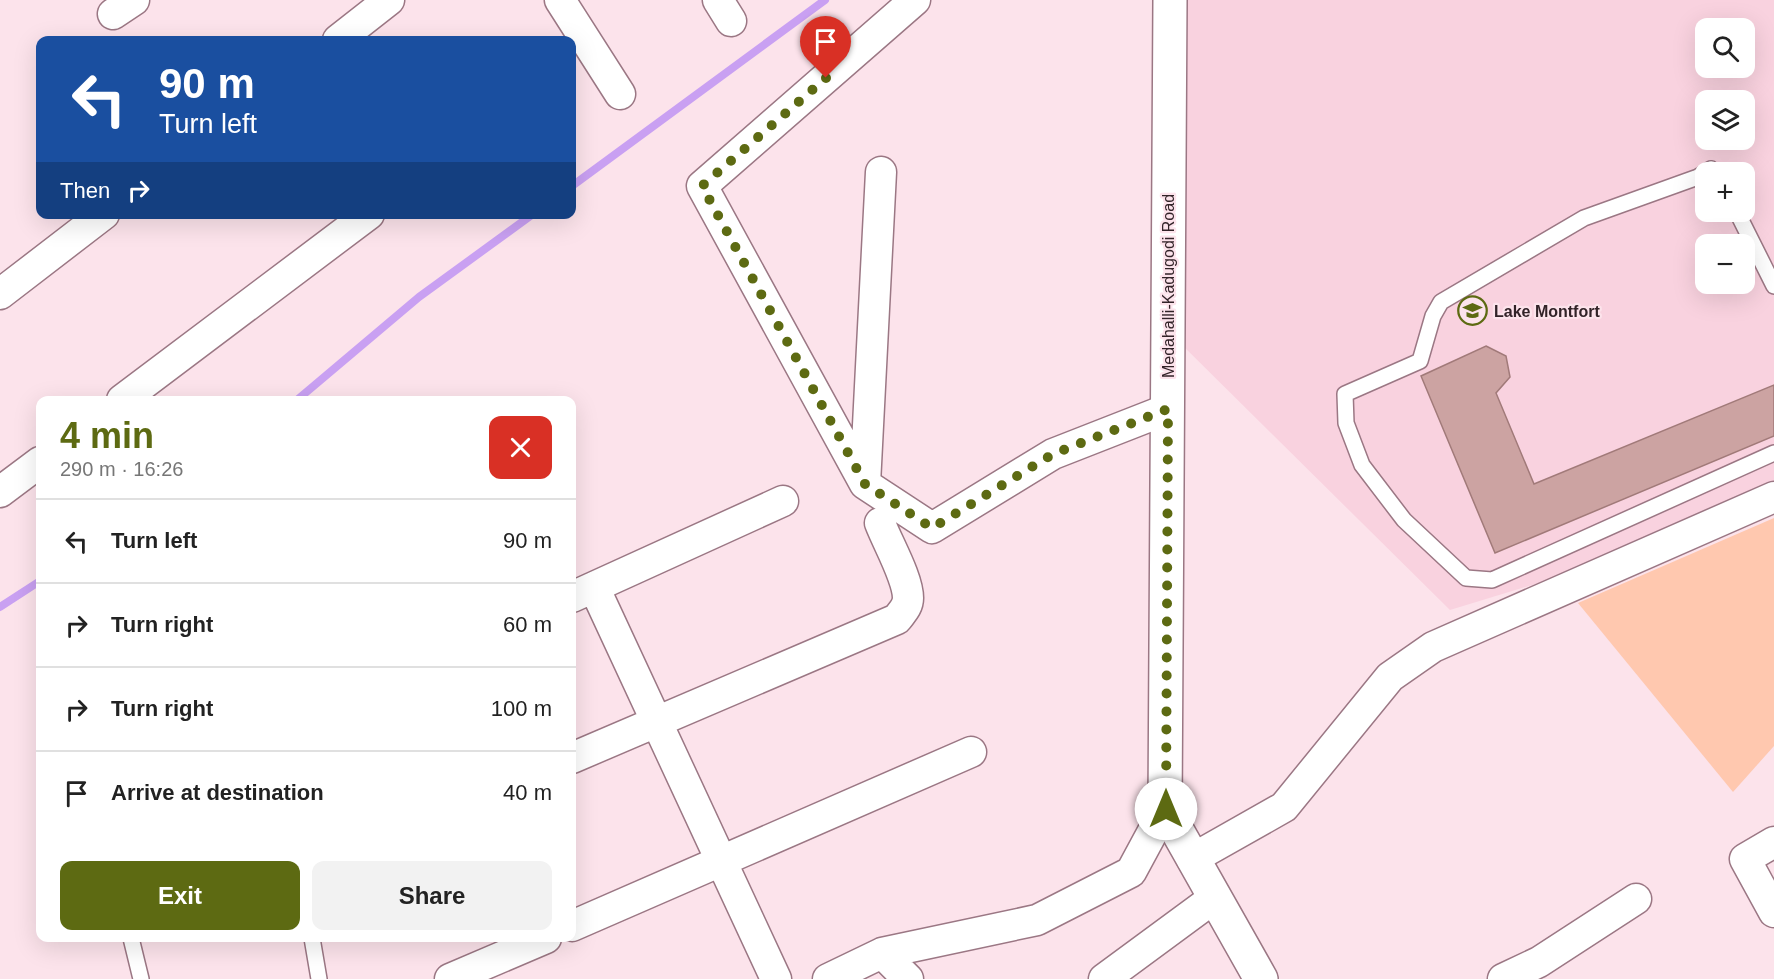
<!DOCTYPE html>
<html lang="en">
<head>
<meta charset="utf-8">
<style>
  body { margin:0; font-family:Helvetica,sans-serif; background:#f2f2f2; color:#222; height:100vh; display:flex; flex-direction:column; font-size:22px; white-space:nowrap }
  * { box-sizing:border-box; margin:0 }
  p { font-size:20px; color:#767676 }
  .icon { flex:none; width:33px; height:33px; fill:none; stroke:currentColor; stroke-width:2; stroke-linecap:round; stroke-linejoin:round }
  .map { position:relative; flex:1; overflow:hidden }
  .side { position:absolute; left:36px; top:396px; width:540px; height:546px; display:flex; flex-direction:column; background:#fff; border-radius:12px; box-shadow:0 6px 24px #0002 }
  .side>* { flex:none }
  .hud { position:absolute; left:36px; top:36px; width:540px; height:183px; border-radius:12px; box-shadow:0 6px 24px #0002; background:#1a4fa0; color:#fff; overflow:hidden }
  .fabs { position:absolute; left:1695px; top:18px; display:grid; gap:12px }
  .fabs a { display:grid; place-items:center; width:60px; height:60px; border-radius:12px; background:#fff; box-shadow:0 6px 24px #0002; font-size:30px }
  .pin { position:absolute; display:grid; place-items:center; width:51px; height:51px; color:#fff; margin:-62px -26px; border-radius:50% 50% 50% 0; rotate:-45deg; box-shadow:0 0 6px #0007 }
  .pin .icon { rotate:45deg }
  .me { position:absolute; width:66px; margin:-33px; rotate:0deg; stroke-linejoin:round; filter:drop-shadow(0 0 4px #0008) }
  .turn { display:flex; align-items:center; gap:21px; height:126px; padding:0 24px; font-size:27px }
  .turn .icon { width:78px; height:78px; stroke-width:2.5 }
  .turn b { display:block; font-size:42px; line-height:51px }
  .then { display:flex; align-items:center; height:57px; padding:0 24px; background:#0003; gap:12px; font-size:22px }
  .round { display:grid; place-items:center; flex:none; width:63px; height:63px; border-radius:12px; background:#f2f2f2 }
  .summary { display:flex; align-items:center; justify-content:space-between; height:102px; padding:0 24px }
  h1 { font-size:36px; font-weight:700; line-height:45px; color:#5d6a12 }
  .cta { display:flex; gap:12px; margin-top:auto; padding:12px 24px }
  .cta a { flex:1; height:69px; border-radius:12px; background:#5d6a12; color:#fff; font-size:24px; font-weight:700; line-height:69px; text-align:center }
  .cta a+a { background:#f2f2f2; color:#222 }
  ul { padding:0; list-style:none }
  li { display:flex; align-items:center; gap:18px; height:84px; padding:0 24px; border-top:2px solid #e0e0e0 }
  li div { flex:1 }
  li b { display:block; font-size:22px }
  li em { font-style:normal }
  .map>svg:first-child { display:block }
  .built { fill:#f9d2df; fill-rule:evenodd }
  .green { fill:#ffc8af }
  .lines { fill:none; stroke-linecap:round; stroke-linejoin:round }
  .stream { stroke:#c9a0f2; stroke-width:8 }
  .building { fill:#cca3a2; stroke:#a17a79; stroke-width:1.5 }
  .lane-casing { stroke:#9b7784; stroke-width:18 }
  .street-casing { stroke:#9b7784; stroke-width:33 }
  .secondary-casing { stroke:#9b7784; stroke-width:36 }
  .lane { stroke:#fff; stroke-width:15 }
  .street { stroke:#fff; stroke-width:30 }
  .secondary { stroke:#fff; stroke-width:33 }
  .route { stroke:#5d6a12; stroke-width:10; stroke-dasharray:0 18 }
  .labels { text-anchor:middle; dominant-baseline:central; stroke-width:4.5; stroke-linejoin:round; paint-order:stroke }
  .street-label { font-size:16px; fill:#322328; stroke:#fce3eb }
  .poi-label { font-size:16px; font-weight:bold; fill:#322328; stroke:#fce3eb; text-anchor:start }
</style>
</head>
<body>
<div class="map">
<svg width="1774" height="979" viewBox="0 0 1774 979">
  <rect width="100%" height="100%" fill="#fce3eb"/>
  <!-- built -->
  <path class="built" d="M1170 0H1774V484L1555 578 1450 610 1176 339ZM1706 28H1744V68H1706ZM1706 100H1744V140H1706ZM1706 172H1744V212H1706ZM1706 244H1744V284H1706Z"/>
  <!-- green -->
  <path class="green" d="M1774 518V746L1733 792 1578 603Z"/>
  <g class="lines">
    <!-- stream -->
    <path class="stream" d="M572 186 825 0
      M297 400 419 297 533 214
      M0 607 40 581"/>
  </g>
  <!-- building -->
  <path class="building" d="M1486 346 1506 356 1510 377 1496 393 1534 484 1774 385V436L1495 553 1421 376Z"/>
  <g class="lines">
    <defs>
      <path id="lane" d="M1714 172 1711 169 1698 177 1584 218 1441 302 1433 316 1420 361 1345 394 1346 423 1362 465 1404 520 1466 578 1492 580 1774 453
        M1737 212 1774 286
        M131 938 141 979
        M312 938 319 979"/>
      <path id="street" d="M560 0 620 94
        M718 0 731 21
        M915 0 702 186 865 484 932 528 1053 454 1168 409
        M113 14 134 0
        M338 40 389 0
        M0 294 104 214
        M122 400 369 214
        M865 484 881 172
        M0 492 40 462
        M594 587 783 501
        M572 597 594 587 776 979
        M572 758 897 619C902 612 908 607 908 598 908 578 888 544 880 523
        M1774 842 1745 859 1774 912
        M1192 859 1284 807 1390 677 1433 647 1774 497
        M572 926 971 752
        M882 953 908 979
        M450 979 546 938
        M828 979 882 953 1037 920 1131 872 1165 809
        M1104 979 1214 898
        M1503 979 1539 962 1636 899"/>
      <path id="secondary" d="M1170 0 1165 809 1261 979"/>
    </defs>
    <!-- lane casing -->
    <use href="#lane" class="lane-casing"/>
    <!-- street casing -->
    <use href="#street" class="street-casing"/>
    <!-- secondary casing -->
    <use href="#secondary" class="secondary-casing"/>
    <!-- lane -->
    <use href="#lane" class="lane"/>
    <!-- street -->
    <use href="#street" class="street"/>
    <!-- secondary -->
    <use href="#secondary" class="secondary"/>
  </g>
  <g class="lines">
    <!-- route -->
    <path class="route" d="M826 78 702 186 865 484 932 528 1053 454 1168 409 1166 809"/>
  </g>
  <!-- icons -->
  <defs>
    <symbol id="school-ring" viewBox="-11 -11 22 22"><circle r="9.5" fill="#fce3eb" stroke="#5d6a12" stroke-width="1.5"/><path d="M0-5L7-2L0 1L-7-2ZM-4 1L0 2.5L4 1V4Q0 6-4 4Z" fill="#5d6a12"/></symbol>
  </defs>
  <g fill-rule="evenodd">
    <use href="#school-ring" x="1456" y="294" width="33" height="33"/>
  </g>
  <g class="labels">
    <!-- street labels -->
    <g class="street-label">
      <text transform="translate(1168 286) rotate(-90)">Medahalli-Kadugodi Road</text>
    </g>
    <!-- poi labels -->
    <g class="poi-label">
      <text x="1494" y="311">Lake Montfort</text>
    </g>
  </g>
</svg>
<div class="fabs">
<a><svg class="icon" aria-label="search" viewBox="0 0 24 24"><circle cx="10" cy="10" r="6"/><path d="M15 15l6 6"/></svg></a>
<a><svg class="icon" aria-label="layers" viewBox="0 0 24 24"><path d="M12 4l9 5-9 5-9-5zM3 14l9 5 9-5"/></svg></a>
<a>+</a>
<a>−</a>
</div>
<div class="pin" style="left:826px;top:78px;background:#d93025"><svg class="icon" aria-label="arrive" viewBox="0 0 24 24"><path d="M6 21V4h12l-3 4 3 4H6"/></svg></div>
<svg class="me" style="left:1166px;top:809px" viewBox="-20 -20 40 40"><circle r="19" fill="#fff"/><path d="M0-13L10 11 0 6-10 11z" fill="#5d6a12"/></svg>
<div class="hud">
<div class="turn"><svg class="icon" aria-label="left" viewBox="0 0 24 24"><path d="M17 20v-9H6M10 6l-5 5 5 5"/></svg><div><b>90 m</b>Turn left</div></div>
<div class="then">Then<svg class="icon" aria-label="right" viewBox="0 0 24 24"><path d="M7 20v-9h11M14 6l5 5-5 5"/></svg></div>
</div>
<section class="side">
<div class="summary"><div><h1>4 min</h1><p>290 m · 16:26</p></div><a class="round" style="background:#d93025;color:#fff"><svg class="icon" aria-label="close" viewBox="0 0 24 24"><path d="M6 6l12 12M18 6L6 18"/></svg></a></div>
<ul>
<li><svg class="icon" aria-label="left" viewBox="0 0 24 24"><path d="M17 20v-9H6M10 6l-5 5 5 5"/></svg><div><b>Turn left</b></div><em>90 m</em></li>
<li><svg class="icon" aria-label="right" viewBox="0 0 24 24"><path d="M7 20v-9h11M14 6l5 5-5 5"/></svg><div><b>Turn right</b></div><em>60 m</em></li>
<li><svg class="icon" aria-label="right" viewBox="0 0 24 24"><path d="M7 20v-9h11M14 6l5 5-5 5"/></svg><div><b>Turn right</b></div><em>100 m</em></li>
<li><svg class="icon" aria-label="arrive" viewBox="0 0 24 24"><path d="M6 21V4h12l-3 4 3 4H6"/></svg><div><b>Arrive at destination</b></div><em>40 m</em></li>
</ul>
<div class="cta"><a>Exit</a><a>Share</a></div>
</section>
</div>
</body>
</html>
